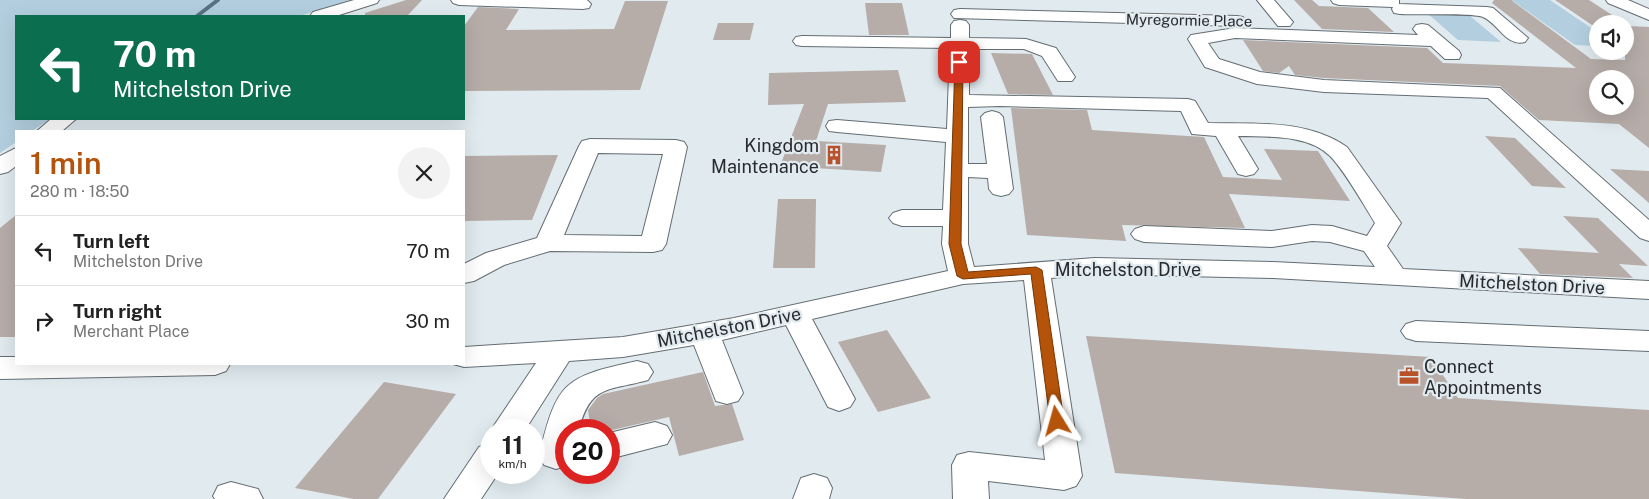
<!DOCTYPE html>
<html lang="en">
<head>
<meta charset="utf-8">
<style>
  body { margin:0; font-family:"Public Sans",sans-serif; background:#f2f2f2; color:#222; height:100vh; display:flex; flex-direction:column; font-size:19px; white-space:nowrap }
  * { box-sizing:border-box; margin:0 }
  p { font-size:16px; color:#767676 }
  .icon { flex:none; width:28px; height:28px; fill:none; stroke:currentColor; stroke-width:2; stroke-linecap:round; stroke-linejoin:round }
  .map { position:relative; flex:1; overflow:hidden }
  .sheet { position:absolute; left:15px; top:130px; width:450px; height:235px; display:flex; flex-direction:column; background:#fff; border-radius:0px; box-shadow:0 5px 20px #0002 }
  .sheet>* { flex:none }
  .guide { position:absolute; left:15px; top:15px; width:450px; height:105px; border-radius:0px; box-shadow:0 5px 20px #0002; background:#0b6e4f; color:#fff; overflow:hidden }
  .fabs { position:absolute; left:1589px; top:15px; display:grid; gap:10px }
  .fabs a { display:grid; place-items:center; width:45px; height:45px; border-radius:50%; background:#fff; box-shadow:0 5px 20px #0002; font-size:25px }
  .speed { position:absolute; left:480px; top:419px; display:flex; gap:10px; font-size:25px; font-weight:700; text-align:center }
  .speed>* { display:grid; place-content:center; width:65px; height:65px; border-radius:50%; background:#fff; box-shadow:0 5px 20px #0002; line-height:1 }
  .speed small { font-size:12px; font-weight:400 }
  .speed .limit { border:8px solid #d22; background:#fff; color:#111 }
  .pin { position:absolute; display:grid; place-items:center; width:42px; height:42px; color:#fff; margin:-21px; border-radius:10px; box-shadow:0 2px 8px #0006 }
  .me { position:absolute; width:55px; margin:-28px; rotate:352deg; stroke-linejoin:round; filter:drop-shadow(0 0 4px #0008) }
  .turn { display:flex; align-items:center; gap:18px; height:105px; padding:0 15px; font-size:22px }
  .turn .icon { width:65px; height:65px; stroke-width:2.5 }
  .turn b { display:block; font-size:35px; line-height:42px }
  .round { display:grid; place-items:center; flex:none; width:52px; height:52px; border-radius:26px; background:#f2f2f2 }
  .overview { display:flex; align-items:center; justify-content:space-between; height:85px; padding:0 15px }
  h1 { font-size:30px; font-weight:600; line-height:38px; color:#b45309 }
  ul { padding:0; list-style:none }
  li { display:flex; align-items:center; gap:15px; height:70px; padding:0 15px; border-top:1px solid #e0e0e0 }
  li div { flex:1 }
  li b { display:block; font-size:19px }
  li em { font-style:normal }
  .map>svg:first-child { display:block }
  .green { fill:#b3cfdf }
  .lines { fill:none; stroke-linecap:round; stroke-linejoin:round }
  .stream { stroke:#587383; stroke-width:4 }
  .building { fill:#b6aca8; fill-rule:evenodd }
  .minor-casing { stroke:#656d72; stroke-width:2 }
  .minor { fill:#fff; fill-rule:evenodd }
  .route { fill:#b45309; stroke:#753606 }
  .labels { text-anchor:middle; dominant-baseline:central; stroke-width:4.5; stroke-linejoin:round; paint-order:stroke }
  .far-street-label { font-size:15px; fill:#282b2e; stroke:#e0eaef }
  .poi-label { font-size:18px; fill:#282b2e; stroke:#e0eaef; text-anchor:end }
  .street-label { font-size:18px; fill:#282b2e; stroke:#e0eaef }
</style>
</head>
<body>
<div class="map">
<svg width="1649" height="499" viewBox="0 0 1649 499">
  <rect width="100%" height="100%" fill="#e0eaef"/>
  <!-- green -->
  <path class="green" d="M0 0H353L299 16H16V119H50L32 131H16V142L0 153Z
    M1500 0H1550L1597 32V46L1575 45 1513 1Z
    M1427 13 1470 16 1501 42 1458 40Z"/>
  <g class="lines">
    <!-- stream -->
    <path class="stream" d="M197 16 218 0"/>
  </g>
  <!-- building -->
  <path class="building" d="M406 0H422L407 16H365V13Z
    M1294 0H1312L1319 6 1368 8 1394 32 1322 29Z
    M1494 0H1511L1591 59 1625 60V24L1592 25 1555 0H1589L1629 26 1649 27V148L1619 124 1539 120 1500 86 1324 78 1295 75 1289 66 1279 73 1263 71 1243 40 1427 48 1443 63 1576 68 1492 3ZM1598 79H1625V106H1598Z
    M625 1H668L640 90 464 91V26L478 7 519 9 506 30 614 29Z
    M865 3H902L909 35H869Z
    M718 23H754L750 40H713Z
    M991 53 1032 54 1053 95 1008 94Z
    M898 70 906 102 828 104 816 141 886 145 881 172 780 166 804 104 768 105 769 73Z
    M1011 108 1087 110 1092 130 1204 137 1223 177 1282 180 1264 149 1318 151 1350 201 1229 194 1245 228 1122 225 1126 241 1027 235Z
    M1485 136 1515 138 1566 188 1532 186Z
    M558 155 532 220 464 221V156Z
    M1610 169 1649 171V203Z
    M778 199H816L815 268H773Z
    M16 215V337H0V228Z
    M1563 216 1598 218 1648 266 1619 264 1633 278 1540 274 1518 248 1599 253Z
    M887 330 931 398 878 412 838 342Z
    M1086 336 1431 357 1458 398 1649 410V499H1466L1115 473Z
    M703 372 715 406 732 404 744 440 679 456 669 417 612 430H591L588 410 597 398 603 394Z
    M384 382 456 394 378 499H354L295 488Z"/>
  <g class="lines">
    <defs>
      <path id="minor" d="M354 0H379L377 3 336 16H310L313 12Z
        M451 0H587L591 4 589 8 583 9 459 5 453 3Z
        M1257 0H1274L1293 22 1290 26H1278Z
        M1331 0H1399V4L1487 7 1493 8 1528 38 1525 42C1506 47 1499 24 1483 17 1474 13 1414 15 1400 14L1394 13 1392 9 1393 7 1339 5 1333 3Z
        M1606 0H1628L1649 9V20L1608 3Z
        M960 9 1237 16 1243 17 1246 21 1243 25 1237 26 954 18 951 14 954 10Z
        M960 20 966 21 969 25V38L1026 39 1056 48 1075 77 1072 81H1058L1042 56 1024 49H969V95L1188 99 1195 101 1208 123C1254 124 1307 119 1347 147L1401 223 1387 246 1403 269 1649 281V299L1273 278 1095 274 1051 278 1082 476 1076 486 1064 490 988 481 989 499H953L952 465 957 455 969 452 1045 460 1024 280 963 284 812 319 855 399 850 407 839 411 828 407 786 325 722 340 743 393 738 401 727 404 716 401 694 345 623 357 569 361 525 430H491L536 363 464 367 453 364H464V347L623 337 734 318 948 271 942 244 943 226H902L893 223 889 218 893 213 902 210H943L946 142 837 132 829 131 826 126 829 121 837 120 947 129 950 48 802 46 796 45 793 41 796 37 802 36 951 38V25L954 21ZM1000 106 1181 111 1192 134 1216 136 1238 174 1246 176 1254 174 1258 169 1238 136C1267 137 1308 134 1330 156 1344 170 1364 205 1375 223L1367 236 1332 226 1312 225 1272 231 1144 226 1135 229 1131 234 1135 239 1144 242 1272 247 1312 241 1330 242 1364 251 1375 267 1273 262 1095 258 974 267 968 244V177L988 178 989 189 993 194 1001 196 1009 194 1013 189 1003 117 999 113 992 111 985 113 981 117 987 164H968V107Z
        M1422 24 1428 25 1459 51 1461 55 1459 59H1445L1431 46 1235 38 1208 43 1219 59 1260 72 1324 80 1500 88 1649 220V241L1640 238 1488 98 1324 92 1257 84 1205 67 1188 39 1191 35 1235 28 1418 35 1413 29 1416 25Z
        M51 119H76L62 131H37Z
        M590 139 676 140 684 142 687 147 666 244 662 250 653 252 550 251 504 265 474 281 464 283V264L486 253 537 238 579 146 582 141ZM598 153 663 154 642 236 564 235Z
        M16 148V166L8 172 0 174V156Z
        M1416 321 1649 331V351L1416 341 1406 338 1401 331 1406 324Z
        M0 357H16V364H230L226 371 215 375 0 379Z
        M637 361 648 364 653 372 648 380C609 391 590 384 579 430H566V466L556 469 544 465 539 456C557 382 563 377 637 361Z
        M655 422 667 426 672 435 667 444 609 459V433Z
        M491 443V472H499L481 499H444L479 447Z
        M814 474 827 478 832 488 829 499H793L801 478Z
        M231 482 258 489 263 499H215L213 496 218 486Z"/>
    </defs>
    <!-- minor casing -->
    <use href="#minor" class="minor-casing"/>
    <!-- minor -->
    <use href="#minor" class="minor"/>
  </g>
  <!-- route -->
  <path class="route" d="M959 60 963 62 961 244 968 272 1036 267 1042 270 1064 421 1062 424H1052L1050 421 1031 274 963 279 957 276 949 244 955 62Z"/>
  <!-- icons -->
  <defs>
    <symbol id="building-bare" viewBox="-9 -9 18 18"><path d="M-4-6H4V6H1V3H-1V6H-4ZM-2.5-4.3h1.7v1.8h-1.7ZM.8-4.3h1.7v1.8H.8ZM-2.5-1h1.7V.8h-1.7ZM.8-1h1.7V.8H.8Z" fill="#b9512b" stroke="#e0eaef" stroke-width="2.5" paint-order="stroke"/></symbol>
    <symbol id="office-bare" viewBox="-9 -9 18 18"><path d="M-6-3h4V-5.5h4V-3h4V5H-6ZM-1-4.5V-3h2v-1.5ZM-6 0V1H6V0Z" fill="#b9512b" stroke="#e0eaef" stroke-width="2.5" paint-order="stroke"/></symbol>
  </defs>
  <g fill-rule="evenodd">
    <use href="#building-bare" x="820" y="141" width="28" height="28"/>
    <use href="#office-bare" x="1395" y="362" width="28" height="28"/>
  </g>
  <g class="labels">
    <!-- far-street labels -->
    <g class="far-street-label">
      <text transform="translate(1189 20) rotate(1)">Myregormie Place</text>
    </g>
    <!-- poi labels -->
    <g class="poi-label">
      <text x="819" y="145">Kingdom<tspan x="819" dy="21">Maintenance</tspan></text>
      <text x="1424" y="366" text-anchor="start">Connect<tspan x="1424" dy="21">Appointments</tspan></text>
    </g>
    <!-- street labels -->
    <g class="street-label">
      <text x="1128" y="269">Mitchelston Drive</text>
      <text transform="translate(1532 284) rotate(3)">Mitchelston Drive</text>
      <text transform="translate(729 327) rotate(-11)">Mitchelston Drive</text>
    </g>
  </g>
</svg>
<div class="fabs">
<a><svg class="icon" aria-label="sound" viewBox="0 0 24 24"><path d="M4 9h4l5-4v14l-5-4H4zM17 9q2 3 0 6"/></svg></a>
<a><svg class="icon" aria-label="search" viewBox="0 0 24 24"><circle cx="10" cy="10" r="6"/><path d="M15 15l6 6"/></svg></a>
</div>
<div class="speed"><div>11<small>km/h</small></div><div class="limit">20</div></div>
<div class="pin" style="left:959px;top:62px;background:#d93025"><svg class="icon" aria-label="arrive" viewBox="0 0 24 24"><path d="M6 21V4h12l-3 4 3 4H6"/></svg></div>
<svg class="me" style="left:1057px;top:421px" viewBox="-20 -20 40 40"><path d="M0-17L14 15 0 8-14 15z" fill="#b45309" stroke="#fff" stroke-width="4"/></svg>
<div class="guide">
<div class="turn"><svg class="icon" aria-label="left" viewBox="0 0 24 24"><path d="M17 20v-9H6M10 6l-5 5 5 5"/></svg><div><b>70 m</b>Mitchelston Drive</div></div>
</div>
<section class="sheet">
<div class="overview"><div><h1>1 min</h1><p>280 m · 18:50</p></div><a class="round"><svg class="icon" aria-label="close" viewBox="0 0 24 24"><path d="M6 6l12 12M18 6L6 18"/></svg></a></div>
<ul>
<li><svg class="icon" aria-label="left" viewBox="0 0 24 24"><path d="M17 20v-9H6M10 6l-5 5 5 5"/></svg><div><b>Turn left</b><p>Mitchelston Drive</p></div><em>70 m</em></li>
<li><svg class="icon" aria-label="right" viewBox="0 0 24 24"><path d="M7 20v-9h11M14 6l5 5-5 5"/></svg><div><b>Turn right</b><p>Merchant Place</p></div><em>30 m</em></li>
</ul>
</section>
</div>
</body>
</html>
